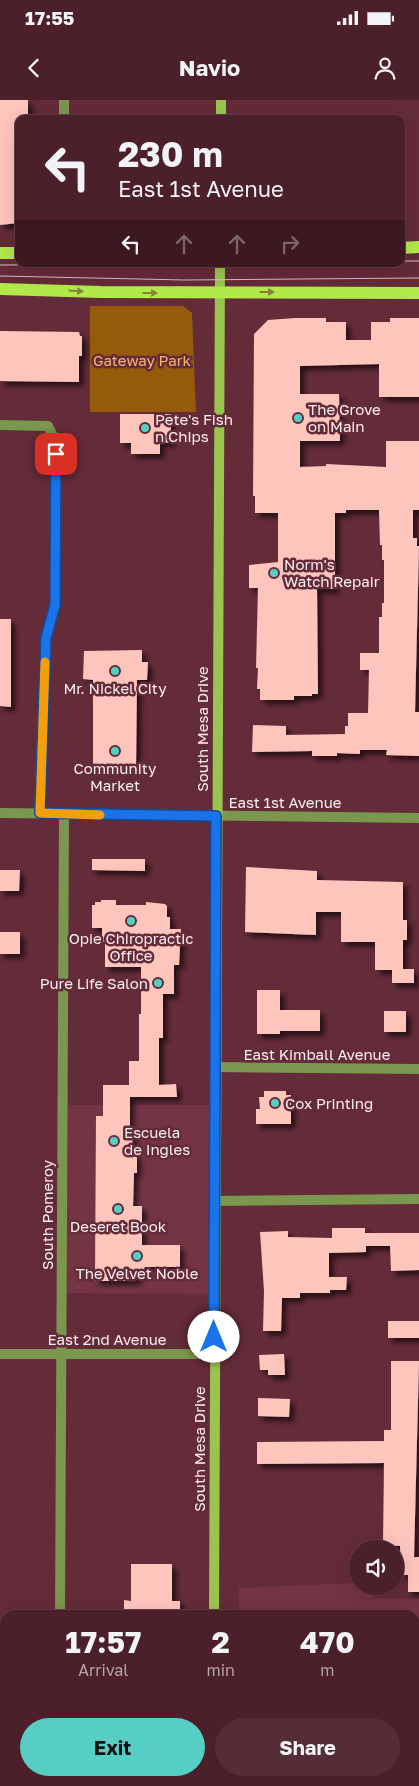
<!DOCTYPE html>
<html lang="en">
<head>
<meta charset="utf-8">
<style>
  body { margin:0; font-family:"Golos Text",sans-serif; background:#552d36; color:#f1f3f6; height:100vh; display:flex; flex-direction:column; font-size:19px; white-space:nowrap }
  * { box-sizing:border-box; margin:0 }
  p { font-size:16px; color:#b2a3a8 }
  .icon { flex:none; width:28px; height:28px; fill:none; stroke:currentColor; stroke-width:2; stroke-linecap:round; stroke-linejoin:round }
  .map { position:relative; flex:1; overflow:hidden }
  .side { position:absolute; left:0px; top:1510px; width:420px; height:176px; display:flex; flex-direction:column; background:#4b202a; border-radius:15px 15px 0 0; box-shadow:0 5px 20px #0002,0 0 0 1px #623e47 }
  .side>* { flex:none }
  .guide { position:absolute; left:15px; top:15px; width:390px; height:152px; border-radius:10px; box-shadow:0 5px 20px #0002,0 0 0 1px #623e47; background:#4b202a; color:#f1f3f6; overflow:hidden }
  .fabs { position:absolute; left:349px; top:1440px; display:grid; gap:10px }
  .fabs a { display:grid; place-items:center; width:55px; height:55px; border-radius:50%; background:#4b202a; box-shadow:0 5px 20px #0002,0 0 0 1px #623e47; font-size:25px }
  .pin { position:absolute; display:grid; place-items:center; width:42px; height:42px; color:#fff; margin:-21px; border-radius:10px; box-shadow:0 2px 8px #0006 }
  .me { position:absolute; width:55px; margin:-28px; rotate:0deg; stroke-linejoin:round; filter:drop-shadow(0 0 4px #0008) }
  .turn { display:flex; align-items:center; gap:18px; height:105px; padding:0 20px; font-size:22px }
  .turn .icon { width:65px; height:65px; stroke-width:2.5 }
  .turn b { display:block; font-size:35px; line-height:42px }
  .lanes { display:flex; align-items:center; height:48px; padding:0 20px; background:#0003; justify-content:center; gap:25px; direction:ltr }
  .lanes .off { opacity:.35 }
  .eta { display:flex; justify-content:space-evenly; align-items:center; height:85px; text-align:center }
  .eta b { font-size:30px; font-weight:700; line-height:35px }
  .button { display:flex; gap:10px; margin-top:auto; padding:10px 20px }
  .button a { flex:1; height:58px; border-radius:30px; background:#56cec3; color:#111; font-size:20px; font-weight:700; line-height:58px; text-align:center }
  .button a+a { background:#552d36; color:#f1f3f6 }
  .status { display:flex; justify-content:space-between; align-items:center; height:35px; padding:0 25px; background:#4b202a; direction:ltr }
  .status svg { height:14px; fill:currentColor }
  header { display:flex; justify-content:space-between; align-items:center; height:65px; padding:0 20px; background:#4b202a; font-size:22px; font-weight:700 }
  .map>svg:first-child { display:block }
  .built { fill:#743444 }
  .green { fill:#955b0b }
  .building { fill:#fec5bd; filter:url(#shadow) }
  .lines { fill:none; stroke-linecap:round; stroke-linejoin:round }
  .minor { stroke:#7a964f; stroke-width:10 }
  .tertiary { stroke:#7a964f; stroke-width:10 }
  .secondary { stroke:#99c54f; stroke-width:10 }
  .primary { stroke:#b1e949; stroke-width:12 }
  .tram { stroke:#d5bcc1; stroke-width:1 }
  .oneway { fill:#878040 }
  .route-casing { stroke:#114b97; stroke-width:12 }
  .route { stroke:#1a73e8; stroke-width:9 }
  .slow { stroke:#f59e0b; stroke-width:9 }
  .poi-dot { fill:#56cec3; stroke:#642b38; stroke-width:2 }
  .labels { text-anchor:middle; dominant-baseline:central; stroke-width:5; stroke-linejoin:round; paint-order:stroke }
  .park-label { font-size:15px; fill:#f8b56d; stroke:#642b38 }
  .poi-label { font-size:15px; fill:#fcedef; stroke:#642b38; text-anchor:start }
  .street-label { font-size:15px; fill:#fcedef; stroke:#642b38 }
</style>
</head>
<body>
<div class="status"><b>17:55</b><svg viewBox="0 0 49 12"><path d="M0 12V9h3v3zM5 12V6h3v6zM10 12V3h3v9zM15 12V0h3v12zM26 1h20v11H26zM47 4h2v5h-2z"/></svg></div>
<header><svg class="icon" aria-label="back" viewBox="0 0 24 24"><path d="M15 5l-7 7 7 7"/></svg>Navio<svg class="icon" aria-label="person" viewBox="0 0 24 24"><circle cx="12" cy="8" r="4"/><path d="M4 21q1-7 8-7t8 7"/></svg></header>
<div class="map">
<svg width="419" height="1686" viewBox="0 0 419 1686">
  <defs>
    <filter id="shadow"><feDropShadow dx="4.5" dy="4.5" stdDeviation="2.5" flood-color="#0009"/></filter>
  </defs>
  <rect width="100%" height="100%" fill="#642b38"/>
  <!-- built -->
  <path class="built" d="M63 1005H215L214 1194 62 1193Z
    M357 1483 358 1486H374L375 1498 419 1499V1686H241V1681H415V1515H239V1488Z"/>
  <!-- green -->
  <path class="green" d="M90 206H183L192 213 196 312H90Z"/>
  <!-- building -->
  <path class="building" d="M0 0H28V19H19L18 123 0 125Z
    M295 218H326V222H346V240H371V222H390V218H419V297H379V264L300 266V294H339L340 341H300V367L326 366V364L386 367V341H419V410H413V438H417V446H419L415 612H419V656L386 655 387 650H360V654L337 653V656H312V651L252 652 253 625 286 626V635L345 634V626H348V613H368L369 570H360V553H379V517H382V503H384V460H382V445H380L379 410H346V413H335V489H317L318 594H312V596H294V600H260V589H257L258 568H256L258 488H249V465L278 462V413H255V396H253L254 234 268 220Z
    M0 231 79 232 80 236H82V256H79V282L0 281Z
    M120 314H171V343L160 342V354H131V343H120Z
    M0 519H11V607L0 606Z
    M142 550V562H148L147 580H137L136 668H93V580L83 579 84 551Z
    M92 759H145V771L92 770Z
    M246 767 317 771V780L403 782V820H407V840H403V869H414V883H392V870H375V842H341V812H316V835L245 832Z
    M0 770H20L19 791H0Z
    M101 800H116V805H146V802L165 804 167 806V817H170V829H181L179 865H174V894H163V938H159V985L176 984 177 997H130V1028H133L132 1053 137 1056V1073H134L133 1106H142V1145H180V1167H145L135 1181H95L96 1016H103V985H129V961H139V914H141V867H105V842H102V828H92V805H95V802H101Z
    M0 832H20V854H0Z
    M257 890H280V910H320V931H280V934H257Z
    M384 911H406V932H384Z
    M264 991H286V995H291V1024H256V1009H260L259 997H264Z
    M332 1128H365V1133H419V1170L391 1171 390 1146H366V1152L329 1153V1177H347L346 1190H330V1193H300V1198H282L281 1231H263L264 1191 260 1132 288 1131V1137L332 1138Z
    M388 1221H419V1238H388Z
    M284 1254 285 1275H268V1270H260L259 1255Z
    M391 1261H419L414 1457H419V1492H408V1475H401L400 1446 383 1445 384 1363 257 1364V1342L384 1341V1330H391Z
    M258 1298 290 1299 289 1317 258 1316Z
    M131 1464H172V1501H180V1515H124V1500L131 1501Z"/>
  <g class="lines">
    <!-- minor -->
    <path class="minor" d="M64 19V0
      M0 325 48 326 55 340V505L46 538 39 713
      M0 713 419 718
      M215 967 419 969
      M0 1254H214
      M60 1515 64 715
      M60 1686V1681"/>
    <!-- tertiary -->
    <path class="tertiary" d="M214 1101 419 1099"/>
    <!-- secondary -->
    <path class="secondary" d="M221 19V0
      M214 1515 220 164
      M201 1681V1686
      M224 1681V1686"/>
    <!-- primary -->
    <path class="primary" d="M401 148 419 147
      M0 153H19
      M0 189 101 192 419 193"/>
    <!-- tram -->
    <path class="tram" d="M401 161H419
      M0 165 156 164
      M0 176 185 180 419 178"/>
  </g>
  <!-- one-way arrows -->
  <defs><path id="oneway-solid" d="M-6-.8H1V-3.2L6.5 0L1 3.2V.8H-6Z" transform="scale(1.25)"/></defs>
  <g class="oneway">
    <use href="#oneway-solid" transform="translate(76 191) rotate(4)"/>
    <use href="#oneway-solid" transform="translate(267 192)"/>
    <use href="#oneway-solid" transform="translate(150 193)"/>
  </g>
  <g class="lines">
    <defs>
      <path id="route" d="M56 354 55 505 46 538 40 713 216 716 214 1237"/>
    </defs>
    <!-- route casing -->
    <use href="#route" class="route-casing"/>
    <!-- route -->
    <use href="#route" class="route"/>
    <!-- slow -->
    <path class="slow" d="M45 562 40 713 100 715"/>
  </g>
  <!-- markers -->
  <g class="poi-dot">
    <circle cx="298" cy="318" r="5"/>
    <circle cx="145" cy="328" r="5"/>
    <circle cx="274" cy="473" r="5"/>
    <circle cx="115" cy="571" r="5"/>
    <circle cx="115" cy="651" r="5"/>
    <circle cx="131" cy="821" r="5"/>
    <circle cx="158" cy="883" r="5"/>
    <circle cx="275" cy="1003" r="5"/>
    <circle cx="114" cy="1041" r="5"/>
    <circle cx="118" cy="1109" r="5"/>
    <circle cx="137" cy="1156" r="5"/>
  </g>
  <g class="labels">
    <!-- park labels -->
    <g class="park-label">
      <text x="142" y="260">Gateway Park</text>
    </g>
    <!-- poi labels -->
    <g class="poi-label">
      <text x="308" y="309">The Grove<tspan x="308" dy="17">on Main</tspan></text>
      <text x="155" y="319">Pete's Fish<tspan x="155" dy="17">n Chips</tspan></text>
      <text x="284" y="464">Norm's<tspan x="284" dy="17">Watch Repair</tspan></text>
      <text x="115" y="588" text-anchor="middle">Mr. Nickel City</text>
      <text x="115" y="668" text-anchor="middle">Community<tspan x="115" dy="17">Market</tspan></text>
      <text x="131" y="838" text-anchor="middle">Opie Chiropractic<tspan x="131" dy="17">Office</tspan></text>
      <text x="148" y="883" text-anchor="end">Pure Life Salon</text>
      <text x="285" y="1003">Cox Printing</text>
      <text x="124" y="1032">Escuela<tspan x="124" dy="17">de Ingles</tspan></text>
      <text x="118" y="1126" text-anchor="middle">Deseret Book</text>
      <text x="137" y="1173" text-anchor="middle">The Velvet Noble</text>
    </g>
    <!-- street labels -->
    <g class="street-label">
      <text transform="translate(202 629) rotate(-90)">South Mesa Drive</text>
      <text x="285" y="702">East 1st Avenue</text>
      <text x="317" y="954">East Kimball Avenue</text>
      <text transform="translate(47 1115) rotate(-90)">South Pomeroy</text>
      <text x="107" y="1239">East 2nd Avenue</text>
      <text transform="translate(199 1349) rotate(-90)">South Mesa Drive</text>
    </g>
  </g>
</svg>
<div class="fabs">
<a><svg class="icon" aria-label="sound" viewBox="0 0 24 24"><path d="M4 9h4l5-4v14l-5-4H4zM17 9q2 3 0 6"/></svg></a>
</div>
<div class="pin" style="left:56px;top:354px;background:#d93025"><svg class="icon" aria-label="arrive" viewBox="0 0 24 24"><path d="M6 21V4h12l-3 4 3 4H6"/></svg></div>
<svg class="me" style="left:214px;top:1237px" viewBox="-20 -20 40 40"><circle r="19" fill="#fff"/><path d="M0-13L10 11 0 6-10 11z" fill="#1a73e8"/></svg>
<div class="guide">
<div class="turn"><svg class="icon" aria-label="left" viewBox="0 0 24 24"><path d="M17 20v-9H6M10 6l-5 5 5 5"/></svg><div><b>230 m</b>East 1st Avenue</div></div>
<div class="lanes"><svg class="icon" aria-label="left" viewBox="0 0 24 24"><path d="M17 20v-9H6M10 6l-5 5 5 5"/></svg><svg class="icon off" aria-label="ahead" viewBox="0 0 24 24"><path d="M12 20V5M6 11l6-6 6 6"/></svg><svg class="icon off" aria-label="ahead" viewBox="0 0 24 24"><path d="M12 20V5M6 11l6-6 6 6"/></svg><svg class="icon off" aria-label="right" viewBox="0 0 24 24"><path d="M7 20v-9h11M14 6l5 5-5 5"/></svg></div>
</div>
<section class="side">
<div class="eta">
<div><b>17:57</b><p>Arrival</p></div>
<div><b>2</b><p>min</p></div>
<div><b>470</b><p>m</p></div>
</div>
<div class="button"><a>Exit</a><a>Share</a></div>
</section>
</div>
</body>
</html>
